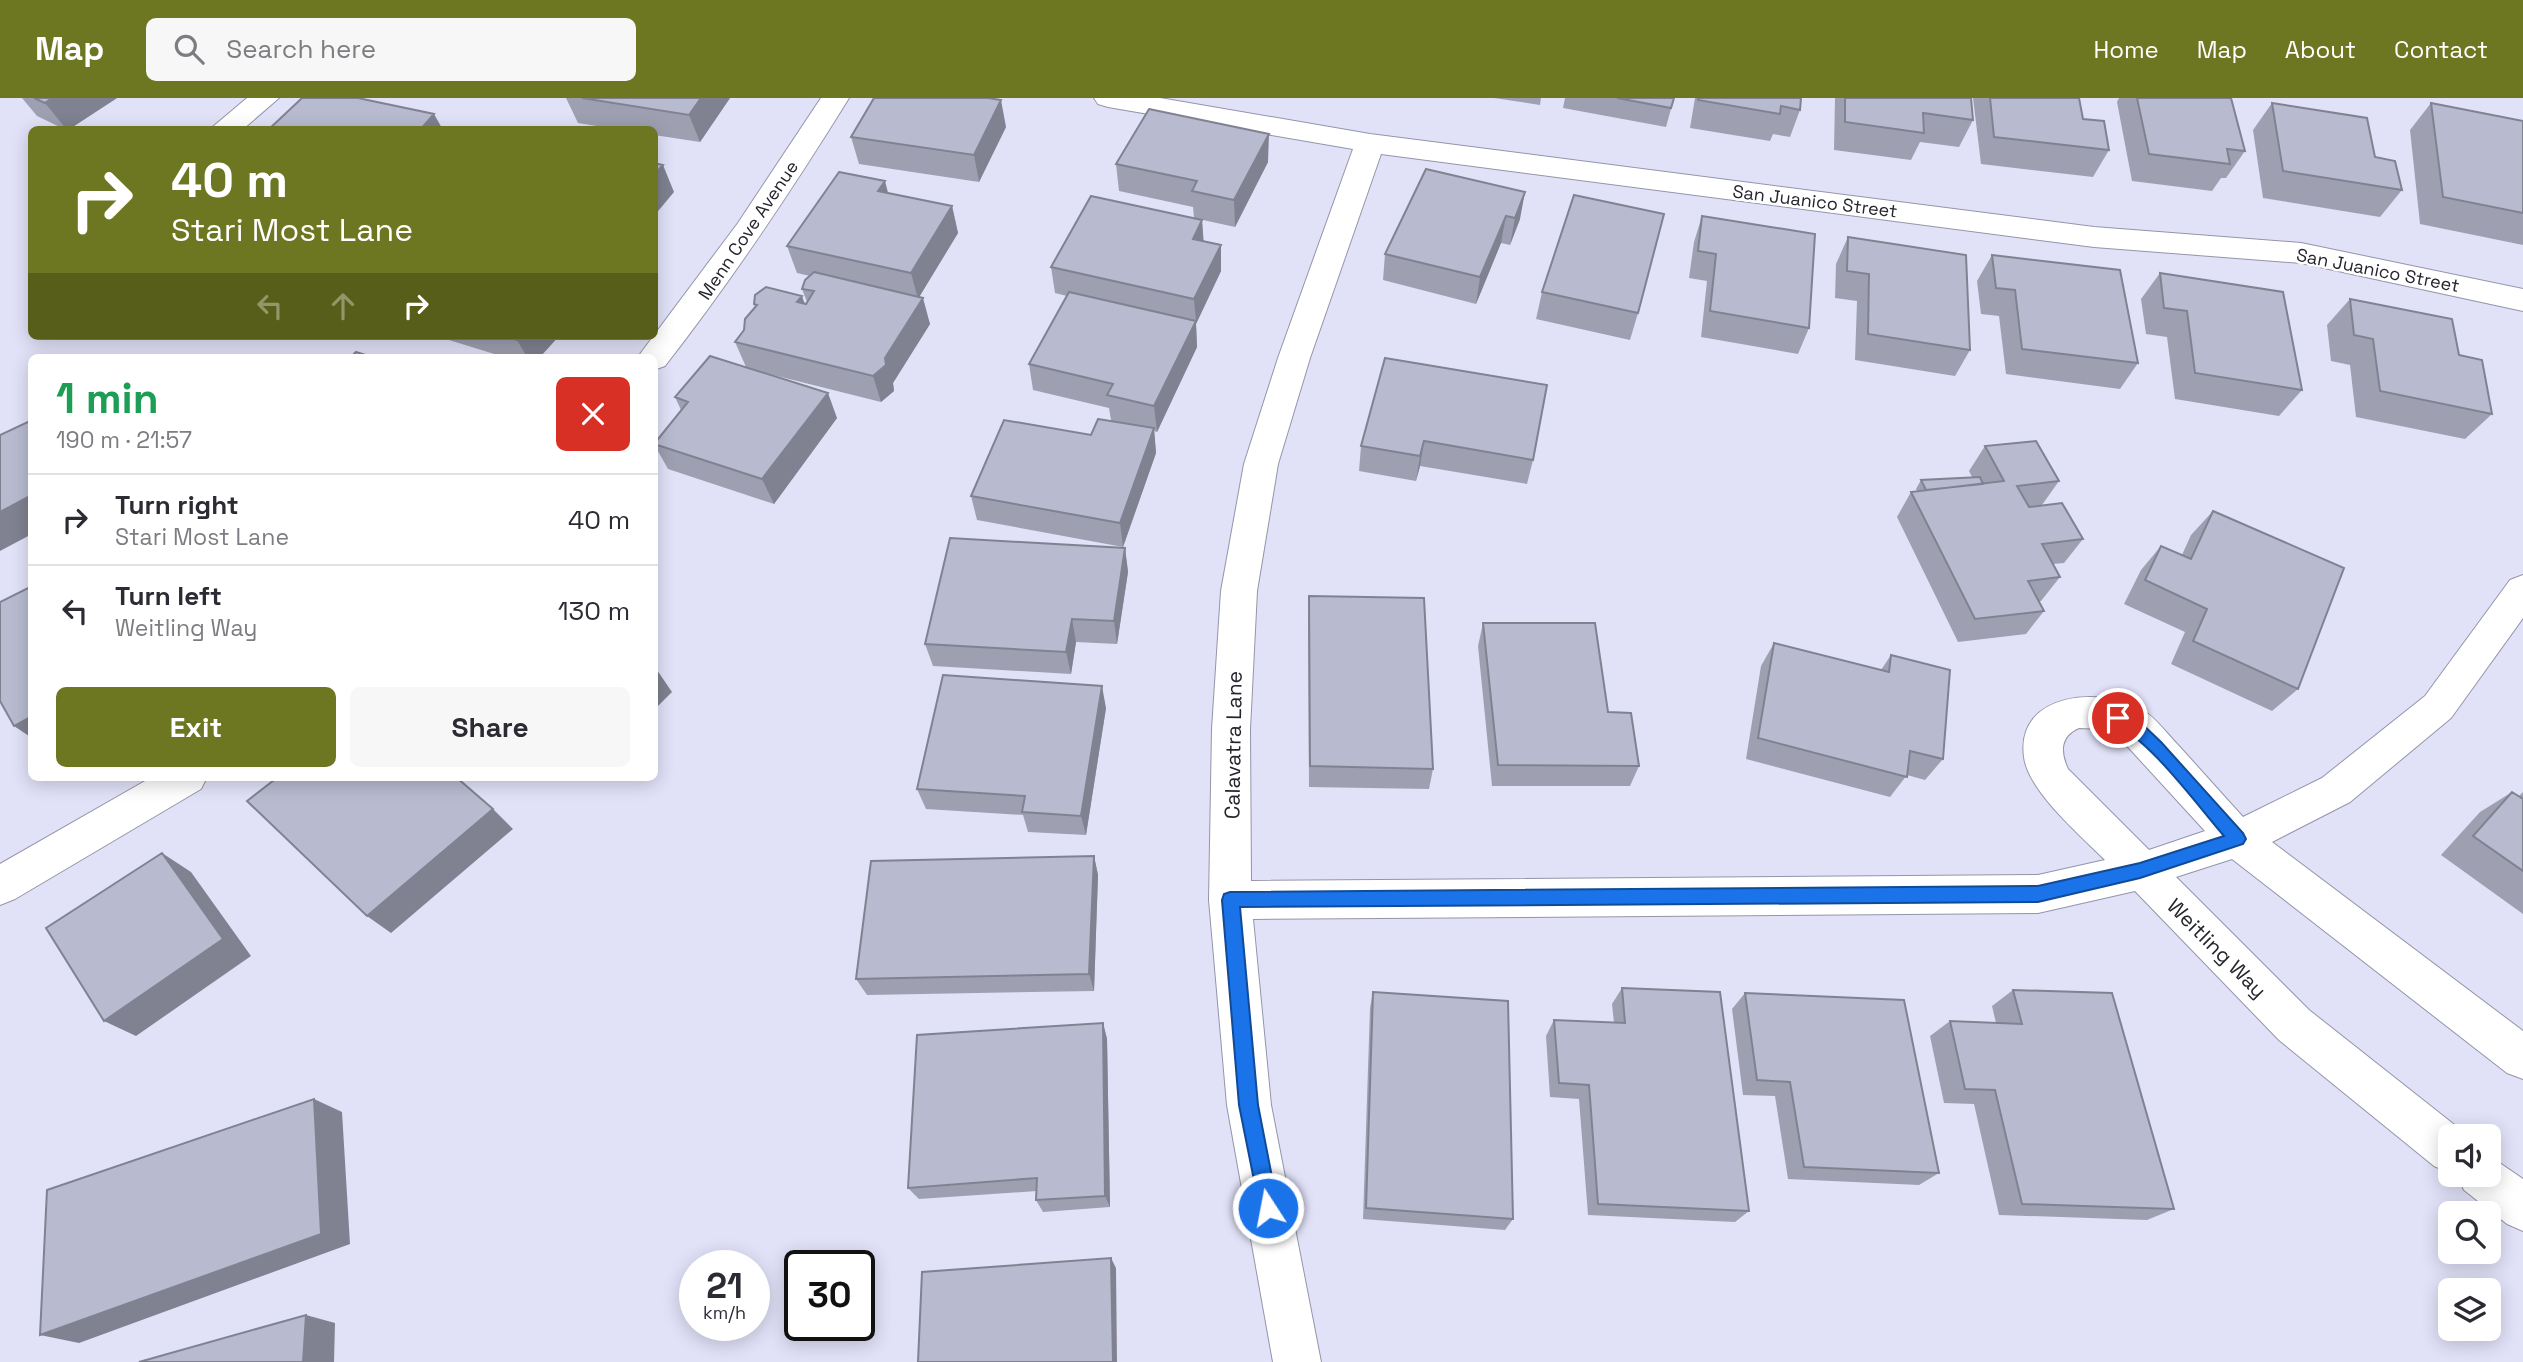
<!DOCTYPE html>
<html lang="en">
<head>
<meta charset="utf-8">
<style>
  body { margin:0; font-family:"Space Grotesk",sans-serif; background:#f7f7f7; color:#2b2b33; height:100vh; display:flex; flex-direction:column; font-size:26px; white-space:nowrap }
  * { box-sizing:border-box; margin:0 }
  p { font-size:23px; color:#7c7c81 }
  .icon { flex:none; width:38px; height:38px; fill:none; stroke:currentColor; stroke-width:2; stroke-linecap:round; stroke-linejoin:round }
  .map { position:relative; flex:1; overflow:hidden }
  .sheet { position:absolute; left:28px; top:256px; width:630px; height:427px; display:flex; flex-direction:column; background:#fff; border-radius:10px; box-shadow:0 4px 18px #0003 }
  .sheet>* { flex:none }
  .hud { position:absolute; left:28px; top:28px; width:630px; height:214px; border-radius:10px; box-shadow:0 4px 18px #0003; background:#6d7620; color:#fff; overflow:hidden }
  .fabs { position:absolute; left:2438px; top:1026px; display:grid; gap:14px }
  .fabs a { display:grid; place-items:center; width:63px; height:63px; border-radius:10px; background:#fff; box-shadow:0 4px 18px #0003; font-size:35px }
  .speed { position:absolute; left:679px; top:1152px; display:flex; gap:14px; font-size:35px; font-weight:700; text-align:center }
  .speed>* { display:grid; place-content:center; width:91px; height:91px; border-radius:50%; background:#fff; box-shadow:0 4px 18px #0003; line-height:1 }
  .speed small { font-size:18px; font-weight:400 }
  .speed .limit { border:4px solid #111; border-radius:10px; background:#fff; color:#111 }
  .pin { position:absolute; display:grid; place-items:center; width:60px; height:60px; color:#fff; margin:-30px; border:4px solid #fff; border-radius:50%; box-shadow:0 2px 7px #0007 }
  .me { position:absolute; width:77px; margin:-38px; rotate:349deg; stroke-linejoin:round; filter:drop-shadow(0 0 5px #0008) }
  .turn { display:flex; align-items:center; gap:24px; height:147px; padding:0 28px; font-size:32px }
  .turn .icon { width:91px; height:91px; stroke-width:2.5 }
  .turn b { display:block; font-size:49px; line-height:60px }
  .lanes { display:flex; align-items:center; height:66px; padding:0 28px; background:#0003; justify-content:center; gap:35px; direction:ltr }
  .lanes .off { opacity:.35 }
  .round { display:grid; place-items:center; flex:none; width:74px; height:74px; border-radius:10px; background:#f7f7f7 }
  .head { display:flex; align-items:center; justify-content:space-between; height:119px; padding:0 28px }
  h1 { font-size:42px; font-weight:600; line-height:52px; color:#1e9e55 }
  .cta { display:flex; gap:14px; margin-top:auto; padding:14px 28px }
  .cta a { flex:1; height:80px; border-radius:10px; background:#6d7620; color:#fff; font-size:28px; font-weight:600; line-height:80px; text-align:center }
  .cta a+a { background:#f7f7f7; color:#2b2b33 }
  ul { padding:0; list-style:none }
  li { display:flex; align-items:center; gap:21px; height:91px; padding:0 28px; border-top:2px solid #e1e1e2 }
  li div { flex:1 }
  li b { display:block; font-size:26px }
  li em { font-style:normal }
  header { display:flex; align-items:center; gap:42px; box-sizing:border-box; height:98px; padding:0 35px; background:#6d7620; color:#fff }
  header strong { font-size:33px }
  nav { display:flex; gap:38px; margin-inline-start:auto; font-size:24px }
  .search { width:490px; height:63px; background:#f7f7f7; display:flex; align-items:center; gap:18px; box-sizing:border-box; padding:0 24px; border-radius:10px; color:#7c7c81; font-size:26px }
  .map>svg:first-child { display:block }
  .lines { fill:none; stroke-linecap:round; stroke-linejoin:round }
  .street-casing { stroke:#9395a9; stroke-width:2 }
  .street { fill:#fff; fill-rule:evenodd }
  .wall { fill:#9ea0b2 }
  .shaded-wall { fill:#818291 }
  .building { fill:#b8bacf; stroke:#818291; stroke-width:2 }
  .route { fill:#1a73e8; stroke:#114b97; stroke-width:2 }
  .labels { text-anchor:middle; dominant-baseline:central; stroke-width:5; stroke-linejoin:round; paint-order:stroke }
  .far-street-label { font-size:18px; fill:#25252d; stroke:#fff }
  .street-label { font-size:21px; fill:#25252d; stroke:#fff }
</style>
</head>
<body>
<header>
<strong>Map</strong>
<div class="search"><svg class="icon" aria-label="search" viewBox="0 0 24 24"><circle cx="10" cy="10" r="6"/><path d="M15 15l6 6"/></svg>Search here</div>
<nav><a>Home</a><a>Map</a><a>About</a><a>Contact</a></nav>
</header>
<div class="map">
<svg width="2523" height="1264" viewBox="0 0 2523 1264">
  <rect width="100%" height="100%" fill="#e1e2f8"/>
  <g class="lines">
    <defs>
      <path id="street" d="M247 0H279L242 32H209Z
        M821 0H849C792 92 732 182 665 268L654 272V259H638L643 252 738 125Z
        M1094 0H1160L1370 36 2094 129 2301 145 2523 191V213L2301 165 2094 149 1381 56 1310 260 1278 366 1257 493 1250 631 1251 783 2038 777 2105 762C2081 738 2028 693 2024 659 2015 593 2104 588 2144 613 2157 621 2168 637 2178 647 2200 671 2221 695 2243 719L2322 680 2425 598 2510 482 2523 477V520L2451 620 2350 704 2272 744 2523 933V981L2507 975 2232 761 2176 779 2309 912 2466 1036 2450 1038V1075L2434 1068 2279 942 2135 793 2038 815 1253 821 1271 1007 1321 1264H1273L1227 1007 1209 802 1212 631 1221 493 1244 366 1278 260 1353 51 1108 9 1098 6ZM2079 630 2103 631 2117 637 2205 733 2149 752 2068 671C2060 654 2060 638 2079 630Z
        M152 679H207L201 691 15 801 0 807V766Z
        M2488 1057 2523 1081V1133L2507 1126 2464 1092 2457 1076H2488Z"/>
    </defs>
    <!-- street casing -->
    <use href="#street" class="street-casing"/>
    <!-- street -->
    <use href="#street" class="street"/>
  </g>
  <!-- wall -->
  <path class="wall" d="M22 0H117L68 32H66L37 18Z
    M566 0H730L700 44 654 37V32H621L578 25Z
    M1494 0H1541L1540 7Z
    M1565 0H1674L1666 29 1563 10Z
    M1695 0H1801L1800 12 1790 39 1773 36 1770 43 1690 30Z
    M1835 0H1971L1973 22 1959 49 1920 44 1911 62 1834 52Z
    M1973 0H2079L2083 21 2109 52 2093 79 1981 66Z
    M2119 0H2231L2245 53 2226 80H2221L2212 93 2132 83 2117 4Z
    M2272 5 2375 59 2402 92 2380 119 2263 100 2253 32Z
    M2431 5 2523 23V147L2420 126 2410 32Z
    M1006 29 979 84 859 66 851 39Z
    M1268 64 1235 129 1194 120 1193 109 1119 93 1116 66Z
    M1426 71 1520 121 1510 147 1501 145 1476 206 1383 182 1385 156Z
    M888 95 952 108 958 135 919 199 930 226 893 285 894 293 881 304 765 275 837 320 774 406 668 371 654 346 681 312 675 299 746 269 735 244 744 232 755 209 754 206H806L807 204 802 191 810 178 797 175 787 148Z
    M1702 118 1809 230 1798 256 1701 239 1707 183 1689 180 1694 144Z
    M1202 122 1203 143 1221 147V173L1196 226 1197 249 1157 334 1154 333 1156 355 1123 449 977 422 971 398 1091 337 1111 322 1109 310 1033 292 1029 266 1067 198 1055 195 1051 169Z
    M1848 139 1970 252 1955 278 1855 262 1857 203 1835 200 1836 166Z
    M1992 157 2138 265 2120 291 2006 276 1999 218 1981 216 1977 183Z
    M2160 175 2302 292 2279 318 2175 301 2167 239 2146 236 2141 201Z
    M1542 194 1638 215 1630 242 1536 221Z
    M2350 201 2459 257 2492 316 2465 341 2356 319 2350 267 2331 263 2327 227Z
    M436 238H559L540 259H504Z
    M1385 260 1533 362 1527 386 1420 368 1416 383 1359 373 1361 348Z
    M1985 348 2059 383 2042 407 2083 441 2064 465 2053 466 2060 479 2041 503H2039L2044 513 2026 536 1958 544 1897 419 1911 394 1917 393 1916 391 1921 382 1972 379 1969 373Z
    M2213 413 2298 591 2272 613 2171 566 2185 534 2124 506 2141 472 2161 448 2182 457 2191 437Z
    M1125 450 1128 474 1117 546 1076 544 1071 576 933 568 925 546Z
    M1309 498 1433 671 1429 691 1309 689 1308 521Z
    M1483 525 1608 614 1639 668 1630 688H1492L1478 548Z
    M1774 545 1881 572 1891 557 1943 661 1925 682 1907 677 1890 699 1746 661 1761 568Z
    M1106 610 1086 737 1028 734 1023 717 926 711 917 691Z
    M2512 694 2519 698 2523 694V816L2441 757 2480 714Z
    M1094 758 1098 777 1094 893 867 897 856 881Z
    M1622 890 1749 1113 1735 1124 1588 1117 1579 1001 1550 999 1546 938 1554 922 1614 925 1612 906Z
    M2013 892 2174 1111 2147 1122 1999 1117 1974 1006 1944 1005 1930 938 1950 923 1996 925 1992 908Z
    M1373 894 1513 1121 1505 1132 1363 1121 1370 910Z
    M1745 895 1939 1075 1919 1087 1788 1081 1775 998 1743 997 1732 911Z
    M1103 925 1107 941 1110 1109 1043 1114 1036 1102 1037 1093 919 1101 908 1090Z"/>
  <!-- shaded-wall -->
  <path class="shaded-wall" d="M52 0H117L68 32H67L45 5Z
    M701 0H730L700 44 689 17Z
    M1001 2 1006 29 979 84 974 57Z
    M434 16 443 32H420Z
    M1269 36 1268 64 1235 129 1234 102Z
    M663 67 674 94 654 118V77Z
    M885 83 892 110 878 93Z
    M1525 94 1520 121 1510 147 1515 120Z
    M952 108 958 135 918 201 911 175Z
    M1506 118 1501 145 1476 206 1480 179Z
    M1202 122 1204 148 1193 141Z
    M1221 147V173L1196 226 1197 249 1157 334 1154 308 1196 224 1194 201Z
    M802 198 811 224 797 204Z
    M923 200 930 226 893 285 894 293 881 304 873 278Z
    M520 238H559L540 259H527L517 242Z
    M828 295 837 320 774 406 762 381Z
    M1154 330 1156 355 1123 449 1120 425Z
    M1424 343 1420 368 1416 383 1420 358Z
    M32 397V436L0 453V414Z
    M1125 450 1128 474 1117 546 1114 523Z
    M1072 521 1076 544 1071 576 1066 554Z
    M657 572 672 594 654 612V574Z
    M1102 588 1106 610 1086 737 1081 718Z
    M32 618V640L14 628Z
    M493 711 513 731 391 835 367 818Z
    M162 755 191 774 251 858 136 938 104 923Z
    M1094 758 1098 777 1094 893 1089 876Z
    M1103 925 1107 941 1110 1109 1105 1098Z
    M314 1001 342 1014 350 1146 79 1245 40 1237Z
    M1111 1160 1116 1170 1117 1264H1113Z
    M306 1217 335 1225 334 1264H303Z"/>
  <!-- building -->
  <path class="building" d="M34 0H52L45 5Z
    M302 0H358L434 16 420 32H268Z
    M582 0H701L689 17Z
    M874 0H988L1001 2 974 57 851 39Z
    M1617 0H1674L1671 10Z
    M1698 0H1801L1800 12 1781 8 1780 16 1698 2Z
    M1845 0H1971L1973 22 1923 15 1924 35 1845 24Z
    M1990 0H2079L2083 21 2104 23 2109 52 1994 39Z
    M2137 0H2231L2245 53 2227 51 2230 66 2149 56Z
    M2272 5 2367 20 2375 59 2395 63 2402 92 2283 73Z
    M2431 5 2523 23V115L2443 99Z
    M1149 11 1269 36 1234 102 1192 93 1197 83 1116 66Z
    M654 65 663 67 654 77Z
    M1426 71 1525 94 1515 120 1506 118 1480 179 1385 156Z
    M839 74 885 83 878 93 952 108 911 175 787 148Z
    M1574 97 1664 116 1638 215 1542 194Z
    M1091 98 1202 122 1193 141 1221 147 1194 201 1051 169Z
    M1702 118 1815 136 1809 230 1710 213 1716 156 1698 153Z
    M1848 139 1966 157 1970 252 1868 236 1869 176 1847 173Z
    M1992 157 2120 172 2138 265 2022 251 2015 192 1996 190Z
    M814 174 923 200 885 260 886 267 873 278 735 244 744 232 745 221 757 207 754 206 755 197 766 189 802 198 797 204 806 206 814 193 802 191 805 182Z
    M2160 175 2283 194 2302 292 2195 275 2187 213 2164 210Z
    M1069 194 1196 223 1154 308 1107 297 1113 286 1029 266Z
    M2350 201 2452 221 2459 257 2482 262 2492 316 2380 293 2373 241 2354 237Z
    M504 238H520L517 242Z
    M356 254 372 259H351Z
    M710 258 828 295 762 381 654 346 688 304 675 299Z
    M1385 260 1547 287 1533 362 1424 343 1420 358 1361 348Z
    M1098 321 1154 330 1120 425 971 398 1004 322 1091 337Z
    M32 322V397L0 414V337Z
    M2036 343 2059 383 2017 388 2029 409 2062 405 2083 441 2042 446 2060 479 2028 483 2044 513 1975 521 1911 394 2004 383 1985 348Z
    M1980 379 1983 386 1926 392 1921 382Z
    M2213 413 2344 470 2298 591 2193 543 2207 511 2145 482 2161 448 2191 461Z
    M950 440 1125 450 1114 523 1072 521 1066 554 925 546Z
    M32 488V618L14 628 0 603V504Z
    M1309 498 1424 500 1433 671 1310 668Z
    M1483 525H1595L1608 614 1631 615 1639 668 1498 667Z
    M1774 545 1889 574 1891 557 1950 572 1943 661 1910 653 1907 679 1758 640Z
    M943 577 1102 588 1081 718 1022 714 1025 698 917 691Z
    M278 679H456L493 711 367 818 247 703Z
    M2512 694 2523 701V773L2473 738Z
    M162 755 223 841 104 923 46 830Z
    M1094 758 1089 876 856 881 871 763Z
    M1622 890 1720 894 1749 1113 1598 1106 1589 987 1559 985 1554 922 1625 925Z
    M2013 892 2112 895 2174 1111 2022 1106 1995 992 1965 991 1950 923 2022 926Z
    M1373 894 1508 903 1513 1121 1366 1110Z
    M1745 895 1904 902 1939 1075 1804 1069 1790 984 1757 982Z
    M1103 925 1105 1098 1036 1102 1037 1080 908 1090 917 937Z
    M314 1001 321 1136 40 1237 47 1092Z
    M1111 1160 1113 1264H918L922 1174Z
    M306 1217 303 1264H139Z"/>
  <!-- route -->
  <path class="route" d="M2118 614 2137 621 2161 644 2243 735 2246 741 2243 746 2140 780 2038 804 1240 809 1258 1007 1278 1110 1275 1117 1268 1120 1261 1117 1239 1007 1222 802 1224 796 1230 794 2038 788 2140 765 2224 738C2197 707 2148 639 2112 625L2110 620 2112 616Z"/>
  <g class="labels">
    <!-- far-street labels -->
    <g class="far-street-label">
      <text transform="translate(1815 103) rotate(7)">San Juanico Street</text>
      <text transform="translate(748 132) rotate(-56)">Menn Cove Avenue</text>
      <text transform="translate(2378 172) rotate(11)">San Juanico Street</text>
    </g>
    <!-- street labels -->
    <g class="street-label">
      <text transform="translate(1233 647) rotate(-89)">Calavatra Lane</text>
      <text transform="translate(2217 850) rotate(45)">Weitling Way</text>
    </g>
  </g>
</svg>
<div class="fabs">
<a><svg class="icon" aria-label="sound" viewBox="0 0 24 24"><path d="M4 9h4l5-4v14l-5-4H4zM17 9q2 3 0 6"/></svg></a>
<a><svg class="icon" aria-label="search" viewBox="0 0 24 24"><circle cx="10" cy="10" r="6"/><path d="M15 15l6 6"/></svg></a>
<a><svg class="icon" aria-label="layers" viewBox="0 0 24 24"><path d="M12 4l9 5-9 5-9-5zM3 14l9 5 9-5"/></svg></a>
</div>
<div class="speed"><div>21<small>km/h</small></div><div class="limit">30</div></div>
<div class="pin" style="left:2118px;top:620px;background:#d93025"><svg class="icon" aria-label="arrive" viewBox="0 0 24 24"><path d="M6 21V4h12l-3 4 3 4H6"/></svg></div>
<svg class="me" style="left:1268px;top:1110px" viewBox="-20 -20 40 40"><circle r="17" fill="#1a73e8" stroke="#fff" stroke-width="3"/><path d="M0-11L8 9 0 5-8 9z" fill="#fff"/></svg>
<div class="hud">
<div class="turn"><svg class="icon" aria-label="right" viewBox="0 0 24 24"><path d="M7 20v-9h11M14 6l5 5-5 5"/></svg><div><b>40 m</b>Stari Most Lane</div></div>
<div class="lanes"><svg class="icon off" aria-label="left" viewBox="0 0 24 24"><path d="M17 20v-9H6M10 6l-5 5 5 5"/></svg><svg class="icon off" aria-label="ahead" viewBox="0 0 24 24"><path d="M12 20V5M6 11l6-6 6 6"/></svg><svg class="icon" aria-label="right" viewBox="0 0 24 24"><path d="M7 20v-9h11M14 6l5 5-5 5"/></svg></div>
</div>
<section class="sheet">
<div class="head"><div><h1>1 min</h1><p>190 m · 21:57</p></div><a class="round" style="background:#d93025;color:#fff"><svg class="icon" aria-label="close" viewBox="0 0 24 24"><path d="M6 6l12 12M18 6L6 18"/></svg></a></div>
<ul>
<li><svg class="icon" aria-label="right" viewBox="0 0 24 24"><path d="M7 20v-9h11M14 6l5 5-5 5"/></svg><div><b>Turn right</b><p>Stari Most Lane</p></div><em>40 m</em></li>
<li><svg class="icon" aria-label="left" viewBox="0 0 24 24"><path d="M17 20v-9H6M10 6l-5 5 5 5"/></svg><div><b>Turn left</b><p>Weitling Way</p></div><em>130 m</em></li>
</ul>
<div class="cta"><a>Exit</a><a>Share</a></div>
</section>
</div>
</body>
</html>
